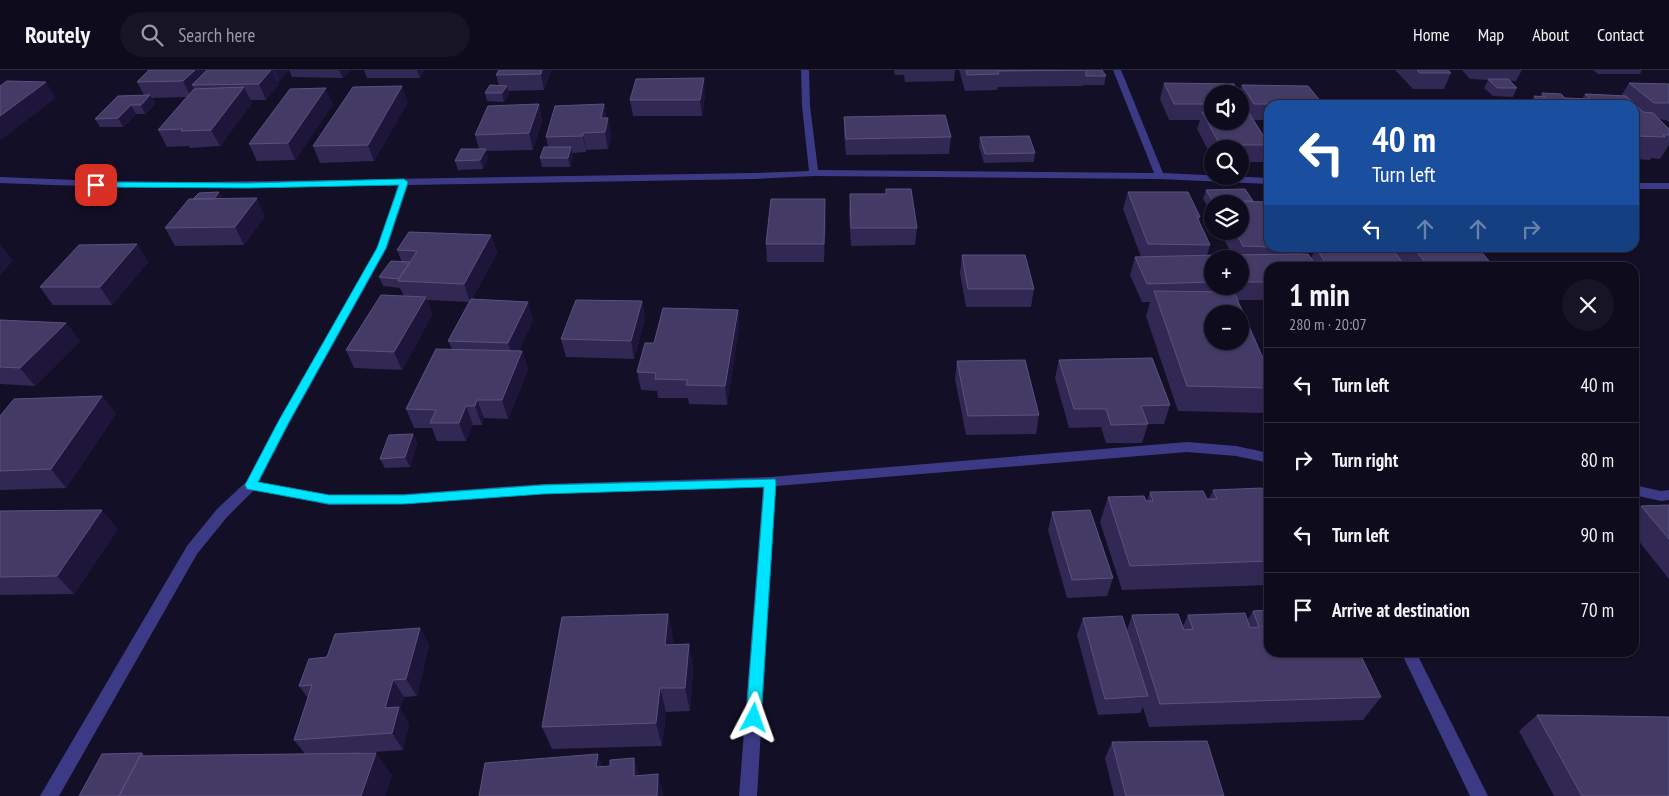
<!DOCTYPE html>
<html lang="en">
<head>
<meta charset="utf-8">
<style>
  body { margin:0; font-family:"PT Sans Narrow",sans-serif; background:#171425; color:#f1f3f6; height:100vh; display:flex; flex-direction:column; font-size:19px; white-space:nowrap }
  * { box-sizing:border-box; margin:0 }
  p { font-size:16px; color:#9b9ba3 }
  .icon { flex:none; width:28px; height:28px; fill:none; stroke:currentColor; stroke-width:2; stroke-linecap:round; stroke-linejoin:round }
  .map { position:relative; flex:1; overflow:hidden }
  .drawer { position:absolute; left:1264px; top:192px; width:375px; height:395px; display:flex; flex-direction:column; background:#0e0b1c; border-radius:15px; box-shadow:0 1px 4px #0004,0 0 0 1px #2e2b3b }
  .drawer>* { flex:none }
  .hud { position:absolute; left:1264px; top:30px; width:375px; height:152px; border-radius:15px; box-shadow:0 1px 4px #0004,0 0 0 1px #2e2b3b; background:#1a4fa0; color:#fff; overflow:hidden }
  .fabs { position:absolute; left:1204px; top:15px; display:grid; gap:10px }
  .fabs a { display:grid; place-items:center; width:45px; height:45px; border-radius:50%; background:#0e0b1c; box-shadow:0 1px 4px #0004,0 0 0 1px #2e2b3b; font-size:25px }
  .pin { position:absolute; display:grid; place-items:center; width:42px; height:42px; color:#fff; margin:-21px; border-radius:10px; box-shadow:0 2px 8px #0006 }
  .me { position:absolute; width:55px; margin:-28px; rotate:4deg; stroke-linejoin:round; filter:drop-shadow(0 0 4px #0008) }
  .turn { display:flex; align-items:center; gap:18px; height:105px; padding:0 25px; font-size:22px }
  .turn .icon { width:65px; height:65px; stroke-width:2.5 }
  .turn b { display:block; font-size:35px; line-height:42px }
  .lanes { display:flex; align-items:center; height:48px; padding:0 25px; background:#0003; justify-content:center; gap:25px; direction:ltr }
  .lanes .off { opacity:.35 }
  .round { display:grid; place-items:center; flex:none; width:52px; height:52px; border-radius:26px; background:#171425 }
  .headline { display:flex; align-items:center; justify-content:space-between; height:85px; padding:0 25px }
  h1 { font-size:30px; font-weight:700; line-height:38px }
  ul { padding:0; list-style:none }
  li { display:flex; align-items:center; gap:15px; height:75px; padding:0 25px; border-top:1px solid #2e2b3b }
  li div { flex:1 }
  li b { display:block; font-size:19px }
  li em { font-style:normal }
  header { display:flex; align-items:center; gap:30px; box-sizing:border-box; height:70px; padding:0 25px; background:#0e0b1c; border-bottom:1px solid #2e2b3b }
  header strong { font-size:24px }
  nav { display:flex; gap:28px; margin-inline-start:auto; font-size:18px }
  .search { width:350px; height:45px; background:#171425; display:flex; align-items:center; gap:12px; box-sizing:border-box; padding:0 18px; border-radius:28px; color:#9b9ba3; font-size:19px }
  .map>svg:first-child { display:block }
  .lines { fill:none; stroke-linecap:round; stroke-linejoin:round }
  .street { fill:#3d3a85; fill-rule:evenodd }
  .wall { fill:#312854 }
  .shaded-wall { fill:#1d163a }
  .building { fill:#433a66; stroke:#5a527e; fill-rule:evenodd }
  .route { fill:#00e5ff; stroke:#0095a6 }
</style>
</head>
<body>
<header>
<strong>Routely</strong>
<div class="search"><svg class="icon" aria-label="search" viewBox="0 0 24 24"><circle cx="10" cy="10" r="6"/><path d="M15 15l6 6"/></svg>Search here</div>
<nav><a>Home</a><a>Map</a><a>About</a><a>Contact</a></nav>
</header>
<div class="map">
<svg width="1669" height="726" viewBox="0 0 1669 726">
  <rect width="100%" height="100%" fill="#130f26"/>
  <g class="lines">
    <!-- street -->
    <path class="street" d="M801 0H809L810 36 818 100 1154 103 1113 0H1121L1163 103 1269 108V114L1160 109 814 106 754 109 408 115 387 178 290 352 259 412 329 425 404 424 543 414 770 407 1187 372 1236 376 1269 383V393L1236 386 1187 382 776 416 757 726H739L763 417 543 424 404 434 329 435 254 420 227 447 197 484 59 726H40L187 476 217 439 246 412 278 352 377 178 398 115C265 118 133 119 0 113V107L101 111 202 112 754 103 809 101 802 36Z
      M1634 113H1669V119H1634Z
      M1634 415 1661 421 1669 420V430L1661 431 1634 425Z
      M1401 582H1416L1488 726H1470Z"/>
  </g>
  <!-- wall -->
  <path class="wall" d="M149 0H289L278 12 279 14 266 30H250L252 33 220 76 190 78 189 76 167 77 158 60 186 27 152 28 155 34 145 44H136L123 57H100L95 49 144 25 137 12Z
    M289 0H351L343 8 292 7Z
    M364 0H425L420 8H367Z
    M499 0H551V1L544 20 508 21 509 24 504 32 487 31 485 23 499 16 496 5Z
    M894 0H955L954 11 905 12 904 5H895Z
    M959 0H1102L1106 6 1104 15H1084V14L1083 16 998 17 997 20 965 21Z
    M1395 0H1448L1451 3 1444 19H1413Z
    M1462 0H1522L1516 11H1509L1517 18 1513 27 1493 26 1484 18 1488 10 1470 9Z
    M1593 0H1642L1640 4H1598Z
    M1164 13 1212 24V51H1240V24H1239L1242 15 1323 34V35H1269V50H1254L1269 74V77L1264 92H1240V79H1212V87L1197 59 1200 50H1169L1160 29Z
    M1629 13 1669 14V52L1666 50 1659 49 1669 59V75L1660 89 1651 88 1650 90 1634 89V35H1529L1534 26H1540L1542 23 1565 28 1582 29 1585 24 1621 26Z
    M705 24 702 46H633L630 30Z
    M408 32 374 91 320 93 313 76Z
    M333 34 295 90 257 91 249 74Z
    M539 34 542 51 533 80 486 81 488 88 483 99 458 100 455 91 479 79 475 65Z
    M604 34 606 48 611 65 608 79 586 80V82L572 83 573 86 570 97H542L540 88 548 77 546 67Z
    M844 47 951 67 949 84 846 85 844 63Z
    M980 67 1035 83 1034 92 984 93 979 76Z
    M886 119 917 158 915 175 851 176 849 142 850 124H886Z
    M1206 120 1253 131 1269 132V178H1305L1302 184 1311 188 1316 178H1478L1495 198H1269V230H1237L1269 302V334L1265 343 1178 341 1146 246 1150 232H1142L1130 205 1135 187H1141L1123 139 1128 122 1200 147 1199 151 1210 175 1207 185 1212 189V216H1240V189H1225L1226 185H1232L1220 161H1240V134H1212V142H1211L1203 129Z
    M223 129 265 146 244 175 175 176 165 158Z
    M826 147 824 192H767L766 174Z
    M491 165 497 183 472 229 528 232 533 250 519 281H522L528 299 508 349 484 348 482 355H473L466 371H437L432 358H414L406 339 452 279 448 271 470 232 427 230 432 245 402 300 354 298 346 280 404 226 400 218 383 216 379 207 402 192 397 180Z
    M137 174 148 192 112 235H53L40 217Z
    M962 185 1034 219 1031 237H966L960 203Z
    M642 231 645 249 634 289 566 287 561 269Z
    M738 240 739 258 727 335 689 334 688 328H658L657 321 641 320 637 302 654 273Z
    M0 250 66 253 80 271 35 316 0 314Z
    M1059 290 1170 335 1164 354H1148L1142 373H1106L1101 357 1069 358 1055 308Z
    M957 291 1039 345 1036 364 966 365 955 309Z
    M102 326 116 344 66 418 0 420V346Z
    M413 364 417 374 410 397 385 398 380 389Z
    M1213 420 1269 427V515L1122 520 1100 452 1108 427 1147 431 1150 422 1209 429Z
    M1669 435V509L1634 465V444L1641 436Z
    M0 441 118 459 74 524 0 525Z
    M1052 442 1113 508 1107 526 1067 528 1048 460Z
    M1253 541 1381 627 1363 650 1149 657 1143 637 1140 643 1098 645 1077 565 1083 548 1127 560 1132 545 1183 556 1188 545 1247 551Z
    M668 544 673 568 672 575 689 574 693 598 690 641 666 642 662 676 552 679 542 657Z
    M420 558 429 575 417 626 404 627 400 639 409 654 403 680 359 683 392 705 385 726H79L142 683 145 686 305 684 294 670 308 628 299 616 327 587Z
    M1537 645 1669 726H1554L1519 661Z
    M1112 672 1224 726H1114L1105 688Z"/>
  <!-- shaded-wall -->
  <path class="shaded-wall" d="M195 0H213L192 15 196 23 191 27 183 11Z
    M271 0H273L279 14 266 30 259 14Z
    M274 0H289L279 12Z
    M339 0H351L343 8Z
    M417 0H425L420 8Z
    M542 0H551V1L544 20 541 4Z
    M704 8 705 24 702 46 700 30Z
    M46 12 56 28 1 70 0 69V46Z
    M402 16 408 32 374 91 368 75Z
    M507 16 509 24 504 32 502 23Z
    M244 17 252 33 220 76 211 60Z
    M326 18 333 34 295 90 288 73Z
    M150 25 155 34 145 44 141 35Z
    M539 34 542 51 533 80 529 63Z
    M604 34 607 51 601 48Z
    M131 35 136 44 123 57 118 48Z
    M608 48 611 65 608 79 605 62Z
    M583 63 586 80V82L583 66Z
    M571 77 573 86 570 97 568 88Z
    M486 79 488 88 483 99 480 90Z
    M219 122 224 131 210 134Z
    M257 128 265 146 244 175 235 157Z
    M825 129 826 147 824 192V174Z
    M491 165 497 183 470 232 464 214Z
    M0 174 13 191 0 205Z
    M137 174 148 192 112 235 100 217Z
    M426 227 432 245 402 300 394 282Z
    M642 231 645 249 634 289 631 271Z
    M528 232 533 250 514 292 508 273Z
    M738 240 739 258 727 335 725 316Z
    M66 253 80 271 35 316 20 298Z
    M522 281 528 299 508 349 502 330Z
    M102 326 116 344 66 418 51 399Z
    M477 330 484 348 482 355 475 336Z
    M466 336 473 355 466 371 459 353Z
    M413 364 417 374 410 397 405 387Z
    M102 440 118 459 74 524 57 506Z
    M668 544 673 568 670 599 665 575Z
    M420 558 429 575 417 626 406 609Z
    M689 574 693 598 690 641 685 618Z
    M393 610 404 627 400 639 409 654 403 680 392 663 385 638Z
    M660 618 666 642 662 676 656 653Z
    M376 683 392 705 385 726H361Z
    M598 684 606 706 596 697Z
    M634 688 641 710 634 706Z
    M658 704 664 726H657Z"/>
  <!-- building -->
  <path class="building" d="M149 0H195L183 11 137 12Z
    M207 0H271L259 14 192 15Z
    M499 0H542L541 4 496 5Z
    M966 0H998L999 4 967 5Z
    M999 0H1086L999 1Z
    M1086 0H1102L1106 6H1086Z
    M1417 0H1448L1451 3H1420Z
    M704 8 700 30H630L636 9Z
    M1488 9H1508L1517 18H1497Z
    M7 11 46 12 0 46V16Z
    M1164 13 1234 14 1239 24H1212V34H1174Z
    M1629 13 1669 14V33H1654Z
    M490 15 507 16 502 23H485Z
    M1242 15 1308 16 1323 34H1254Z
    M402 16 368 75 313 76 353 17Z
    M244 17 211 60 181 61 183 59 158 60 194 19Z
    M326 18 288 73 249 74 290 19Z
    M1542 23 1561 24 1565 28 1590 29 1585 24 1626 26 1643 42 1653 43 1669 59V65H1663L1665 67 1636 66 1640 69H1634V35H1542L1534 26 1545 27Z
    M150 25 141 35H131L118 48 95 49 118 26Z
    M1240 26 1245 35H1240Z
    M539 34 529 63 475 65 488 36Z
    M604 34 601 48H608L605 62 583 63V66L546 67 555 36Z
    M1202 42H1212V51H1240V43H1249L1269 75H1220Z
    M945 45 951 67 846 69 844 47Z
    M1029 66 1035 83 985 84 980 67Z
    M544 77H571L568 88H540Z
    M461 79H486L480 90 455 91Z
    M886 119H911L917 158H851L850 124H886Z
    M1245 119 1253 131H1219V133H1214L1206 120Z
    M219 122 214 129H193L199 123Z
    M1128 122H1188L1200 147H1197L1210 175 1148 174Z
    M257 128 235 157 165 158 189 129Z
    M771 129H825L824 174H766Z
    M1219 131 1269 132V177L1243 176 1235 161H1240V134H1221Z
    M409 162 491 165 464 214 398 211 417 181 397 180Z
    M137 174 100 217H40L79 175Z
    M1316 178H1392L1406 198H1329Z
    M1414 178H1478L1495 198H1429Z
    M1308 184 1318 198H1269V212H1241L1240 210V189H1228L1226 185Z
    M962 185H1025L1034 219H968Z
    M1216 185 1218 189H1212V212L1147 214 1135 187Z
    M391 191 410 192 398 209 379 207Z
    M1154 221 1234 222 1269 302V318L1187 316ZM1212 244H1240V271H1212Z
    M381 225 426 227 394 282 346 280Z
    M471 229 528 232 508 273 448 271Z
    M576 230 642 231 631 271 561 269Z
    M663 238 738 240 725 316 686 315 688 310 655 309 656 303 637 302 645 273H654Z
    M0 250 66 253 20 298 0 297Z
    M436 279 522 281 502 330H477L475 336H466L459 353H430L436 340 406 339Z
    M1152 288 1170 335 1141 336 1148 354 1111 355 1106 339H1074L1059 290Z
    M1025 290 1039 345 968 346 957 291Z
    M102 326 51 399 0 401V346L14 329Z
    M413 364 405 387 380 389 389 365Z
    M1262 418 1266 427H1269V491L1130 496 1108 427 1144 426 1146 431H1153L1150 422 1203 421 1207 429H1217L1213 420Z
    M1669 435V469L1641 436Z
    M102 440 57 506 0 507V441Z
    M1090 440 1113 508 1072 510 1052 442Z
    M1269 540V582H1359L1381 627 1160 634 1132 545 1178 544 1184 560 1193 559 1188 545 1245 543 1250 558 1259 557 1253 541Z
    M668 544 665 575 689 574 685 618H660L656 653 542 657 562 547Z
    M1122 546 1148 626 1105 629 1083 548Z
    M420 558 406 609 393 610 385 638 399 637 392 663 294 670 312 615 299 616 309 589 327 587 335 564Z
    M1537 645 1669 647V726H1582Z
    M1207 671 1224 726H1126L1112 672Z
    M142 683 141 686H140L119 726H79L102 684Z
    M376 683 361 726H119L140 686Z
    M598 684 596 697 610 696V690L634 688V706L658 704 657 726H479L485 693Z"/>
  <!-- route -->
  <path class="route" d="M404 109 408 112 386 178 289 352 258 412 329 425H404L543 415 775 409 776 412 761 648 759 652 754 654 748 652 746 648 764 417 543 424 404 434H329L247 419 245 415 278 352 377 178 399 115 248 118 96 117 92 115 96 112 248 113Z"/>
</svg>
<div class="fabs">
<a><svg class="icon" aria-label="sound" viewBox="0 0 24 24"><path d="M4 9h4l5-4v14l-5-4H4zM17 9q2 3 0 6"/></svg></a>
<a><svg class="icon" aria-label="search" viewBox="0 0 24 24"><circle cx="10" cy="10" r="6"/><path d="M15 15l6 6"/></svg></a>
<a><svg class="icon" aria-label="layers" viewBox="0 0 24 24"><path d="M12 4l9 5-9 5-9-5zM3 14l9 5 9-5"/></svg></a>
<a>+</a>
<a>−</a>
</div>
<div class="pin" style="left:96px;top:115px;background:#d93025"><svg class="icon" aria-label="arrive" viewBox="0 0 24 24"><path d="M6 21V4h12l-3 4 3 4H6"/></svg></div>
<svg class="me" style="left:754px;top:648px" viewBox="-20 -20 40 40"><path d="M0-17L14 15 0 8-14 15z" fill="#00e5ff" stroke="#fff" stroke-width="4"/></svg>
<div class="hud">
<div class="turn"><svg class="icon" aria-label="left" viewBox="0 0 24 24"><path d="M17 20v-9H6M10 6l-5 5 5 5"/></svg><div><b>40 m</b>Turn left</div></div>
<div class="lanes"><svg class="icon" aria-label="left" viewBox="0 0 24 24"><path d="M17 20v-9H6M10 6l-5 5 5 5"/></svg><svg class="icon off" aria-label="ahead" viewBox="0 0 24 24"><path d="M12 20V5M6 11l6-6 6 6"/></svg><svg class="icon off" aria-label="ahead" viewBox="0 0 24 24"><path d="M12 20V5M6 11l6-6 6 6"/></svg><svg class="icon off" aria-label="right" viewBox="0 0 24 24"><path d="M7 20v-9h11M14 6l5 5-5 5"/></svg></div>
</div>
<section class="drawer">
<div class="headline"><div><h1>1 min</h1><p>280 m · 20:07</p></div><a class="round"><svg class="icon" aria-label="close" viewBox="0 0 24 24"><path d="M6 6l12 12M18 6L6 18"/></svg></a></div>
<ul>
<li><svg class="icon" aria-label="left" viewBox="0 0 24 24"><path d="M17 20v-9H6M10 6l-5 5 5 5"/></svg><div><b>Turn left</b></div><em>40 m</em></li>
<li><svg class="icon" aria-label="right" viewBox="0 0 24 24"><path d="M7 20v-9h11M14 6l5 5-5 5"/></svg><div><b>Turn right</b></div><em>80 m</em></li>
<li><svg class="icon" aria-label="left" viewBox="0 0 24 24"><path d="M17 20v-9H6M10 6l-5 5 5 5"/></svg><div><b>Turn left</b></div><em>90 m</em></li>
<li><svg class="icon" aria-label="arrive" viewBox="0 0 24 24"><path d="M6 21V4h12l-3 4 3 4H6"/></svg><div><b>Arrive at destination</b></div><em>70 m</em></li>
</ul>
</section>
</div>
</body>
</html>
